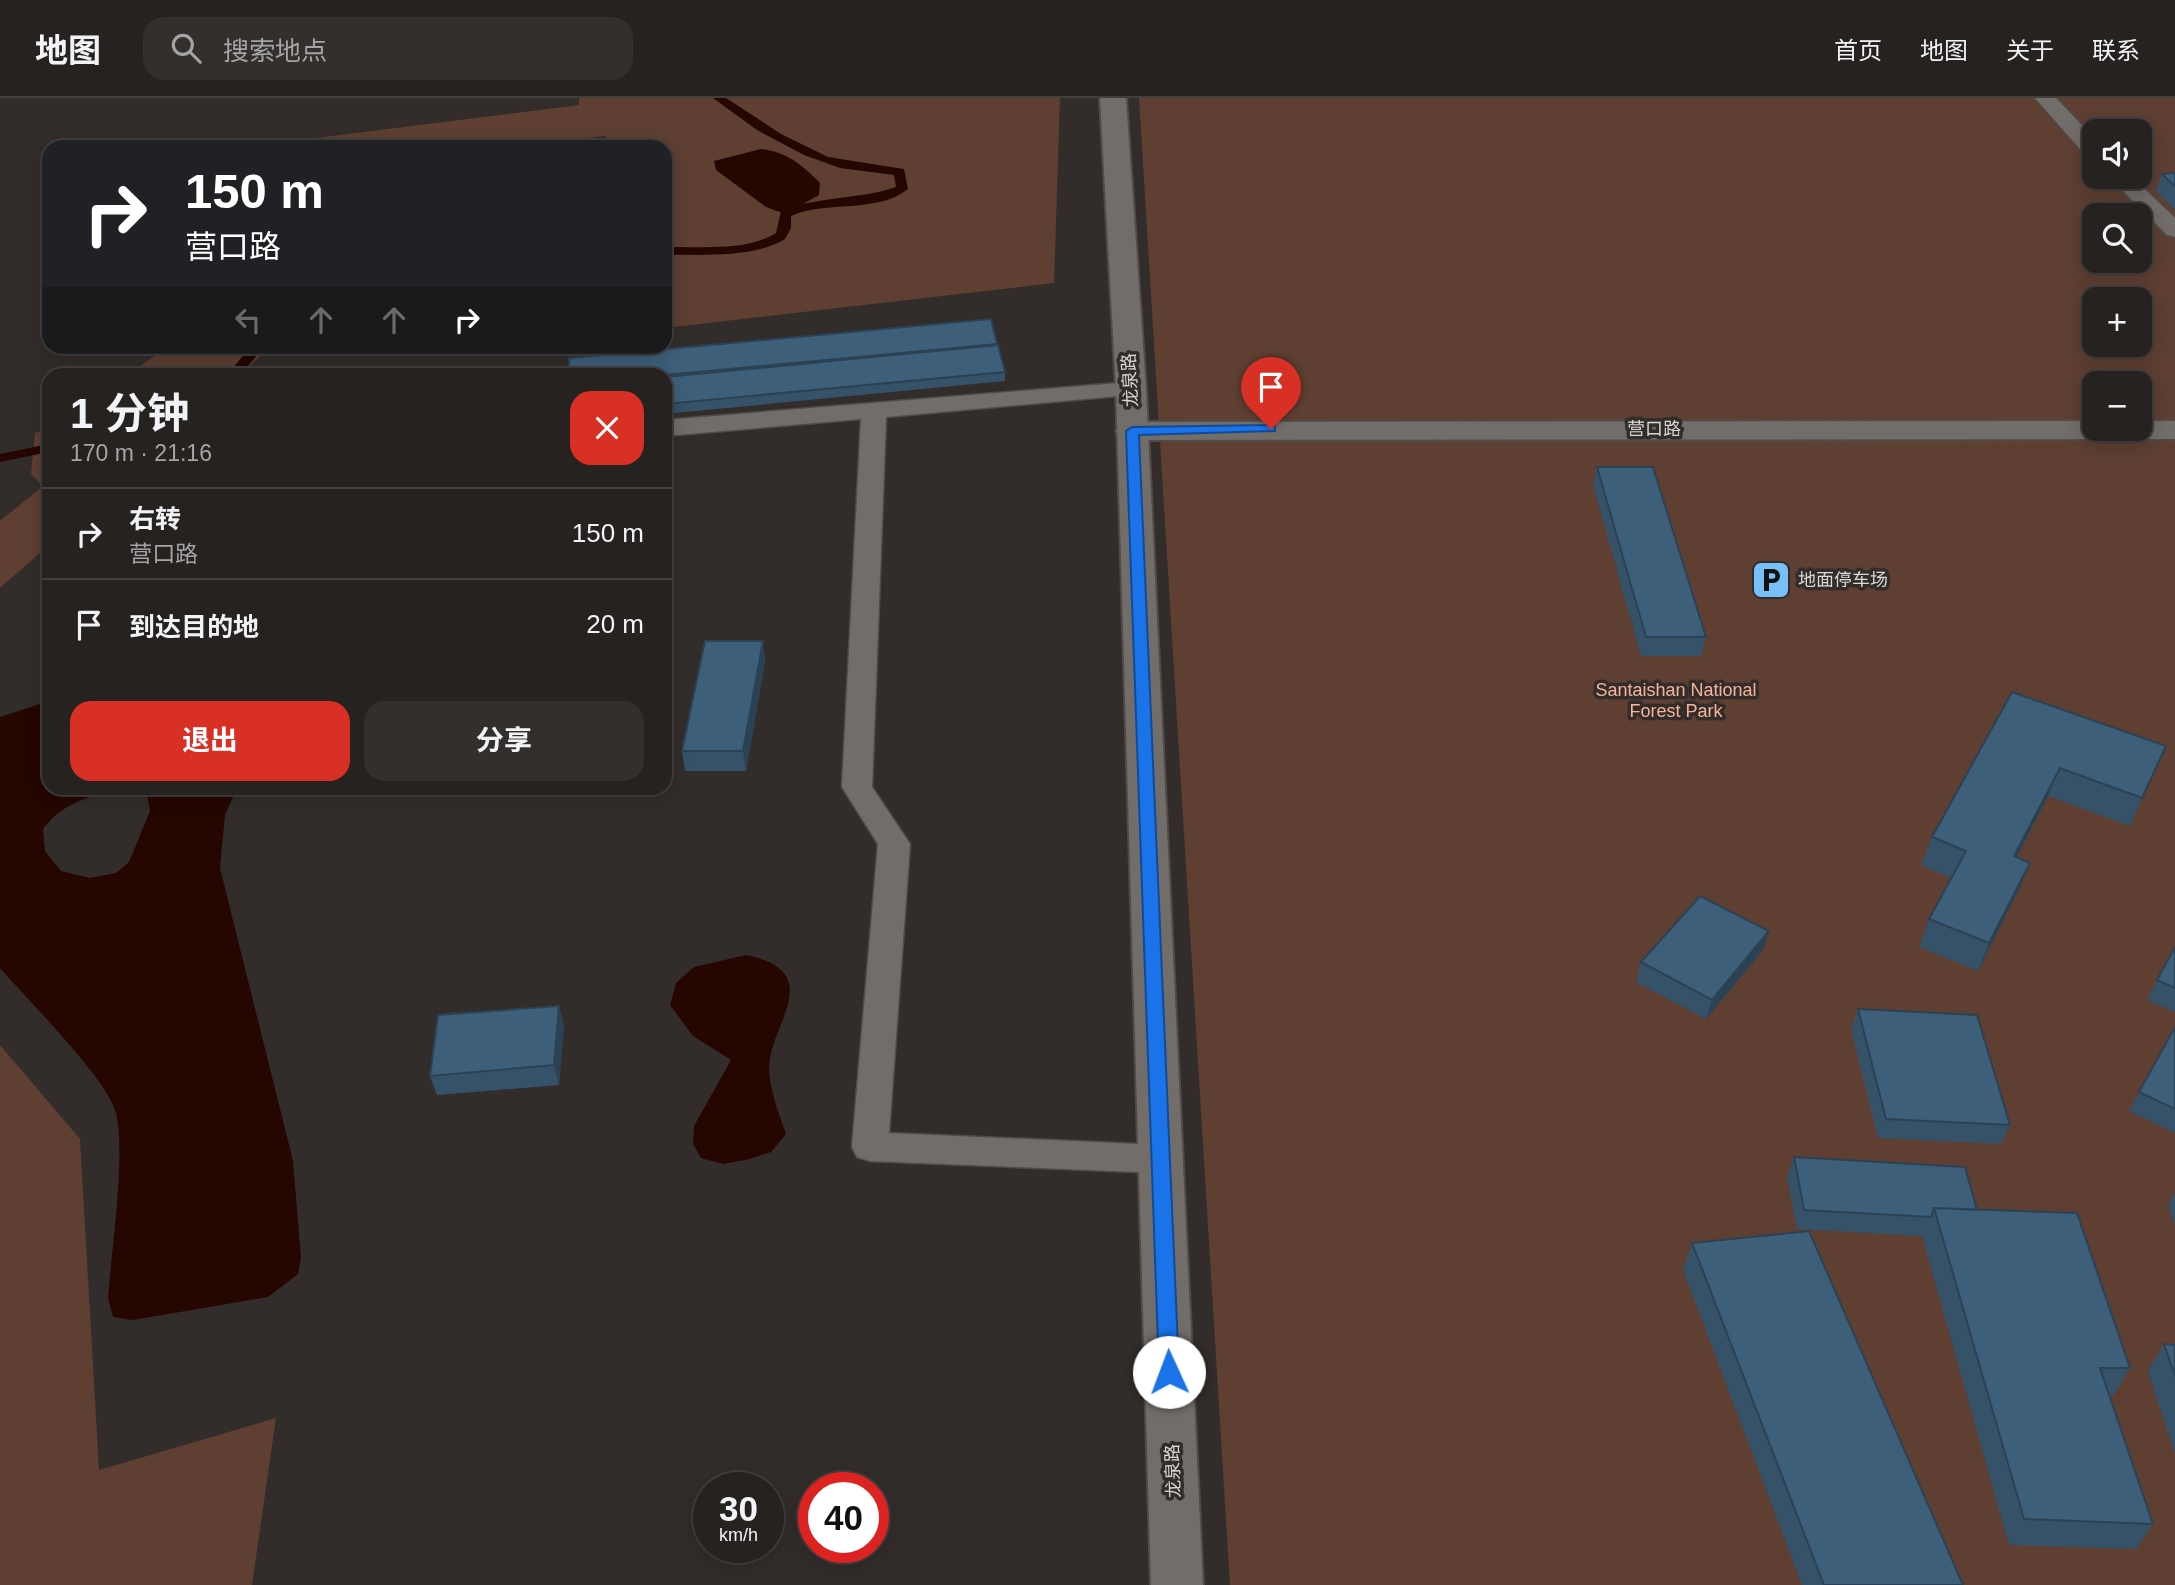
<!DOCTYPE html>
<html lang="zh">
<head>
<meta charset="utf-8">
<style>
  body { margin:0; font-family:Arial,"Noto Sans SC",sans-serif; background:#322f2d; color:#f1f3f6; height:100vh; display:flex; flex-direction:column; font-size:26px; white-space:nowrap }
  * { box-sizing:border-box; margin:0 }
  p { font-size:23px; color:#a4a4a5 }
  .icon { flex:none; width:38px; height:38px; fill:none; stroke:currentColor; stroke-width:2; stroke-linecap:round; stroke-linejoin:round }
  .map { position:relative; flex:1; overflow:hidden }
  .sheet { position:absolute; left:42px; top:270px; width:630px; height:427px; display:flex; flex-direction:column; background:#262220; border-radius:21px; box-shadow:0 4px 18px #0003,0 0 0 2px #423f3e }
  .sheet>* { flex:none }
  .guide { position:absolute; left:42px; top:42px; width:630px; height:214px; border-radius:21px; box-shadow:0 4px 18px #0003,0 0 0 2px #423f3e; background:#202124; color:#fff; overflow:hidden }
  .controls { position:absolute; left:2082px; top:21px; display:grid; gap:14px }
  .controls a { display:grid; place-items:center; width:70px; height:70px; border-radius:14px; background:#262220; box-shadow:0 4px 18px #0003,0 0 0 2px #423f3e; font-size:35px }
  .speed { position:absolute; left:693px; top:1374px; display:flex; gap:14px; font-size:35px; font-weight:700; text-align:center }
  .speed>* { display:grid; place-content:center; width:91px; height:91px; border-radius:50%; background:#262220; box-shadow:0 4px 18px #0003,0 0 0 2px #423f3e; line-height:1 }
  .speed small { font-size:18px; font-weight:400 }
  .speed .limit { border:10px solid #d22; background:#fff; color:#111 }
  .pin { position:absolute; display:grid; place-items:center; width:60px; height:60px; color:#fff; margin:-72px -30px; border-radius:50% 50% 50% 0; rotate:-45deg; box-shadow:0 0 7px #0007 }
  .pin .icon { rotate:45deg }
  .me { position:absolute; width:77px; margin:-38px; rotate:358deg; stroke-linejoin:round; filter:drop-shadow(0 0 5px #0008) }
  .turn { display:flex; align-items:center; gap:24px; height:147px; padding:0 28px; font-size:32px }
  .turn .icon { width:91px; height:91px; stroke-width:2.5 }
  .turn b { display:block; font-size:49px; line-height:60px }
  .lanes { display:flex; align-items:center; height:66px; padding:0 28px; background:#0003; justify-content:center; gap:35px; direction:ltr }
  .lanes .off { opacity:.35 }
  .round { display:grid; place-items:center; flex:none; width:74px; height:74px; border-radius:21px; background:#322f2d }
  .summary { display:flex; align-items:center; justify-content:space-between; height:119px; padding:0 28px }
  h1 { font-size:42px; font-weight:700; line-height:52px }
  .action { display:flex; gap:14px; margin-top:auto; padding:14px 28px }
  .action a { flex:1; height:80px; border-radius:21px; background:#d93025; color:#fff; font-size:28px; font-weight:700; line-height:80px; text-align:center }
  .action a+a { background:#322f2d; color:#f1f3f6 }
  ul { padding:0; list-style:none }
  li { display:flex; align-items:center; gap:21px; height:91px; padding:0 28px; border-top:2px solid #423f3e }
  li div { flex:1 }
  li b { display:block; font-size:26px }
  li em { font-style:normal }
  header { display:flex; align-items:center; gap:42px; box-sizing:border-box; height:98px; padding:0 35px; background:#262220; border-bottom:2px solid #423f3e }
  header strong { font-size:33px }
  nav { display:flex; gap:38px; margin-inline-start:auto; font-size:24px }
  .search { width:490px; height:63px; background:#322f2d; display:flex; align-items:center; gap:18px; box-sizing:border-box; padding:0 24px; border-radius:21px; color:#a4a4a5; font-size:26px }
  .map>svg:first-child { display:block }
  .green { fill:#5e3f32; fill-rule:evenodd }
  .water { fill:#260600 }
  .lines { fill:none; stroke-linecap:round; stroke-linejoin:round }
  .stream { fill:#260600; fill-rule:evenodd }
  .service-casing { stroke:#504b49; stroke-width:3 }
  .minor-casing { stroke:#504b49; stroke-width:4 }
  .tertiary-casing { stroke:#504b49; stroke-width:4 }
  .service { fill:#736d6a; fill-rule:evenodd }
  .minor { fill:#736d6a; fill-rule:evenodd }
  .tertiary { fill:#736d6a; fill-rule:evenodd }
  .wall { fill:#355269 }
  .shaded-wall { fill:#2b4255 }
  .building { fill:#3e5f7a; stroke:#2b4255; stroke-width:2 }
  .route { fill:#1a73e8; stroke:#114b97; stroke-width:2 }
  .labels { text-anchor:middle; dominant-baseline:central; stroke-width:7; stroke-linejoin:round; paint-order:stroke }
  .street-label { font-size:18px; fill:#dbd7d5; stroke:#322d2b }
  .poi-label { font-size:18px; fill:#dbd7d5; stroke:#322d2b; text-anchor:start }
  .park-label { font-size:18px; fill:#f7b298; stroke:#322d2b }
</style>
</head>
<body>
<header>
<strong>地图</strong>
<div class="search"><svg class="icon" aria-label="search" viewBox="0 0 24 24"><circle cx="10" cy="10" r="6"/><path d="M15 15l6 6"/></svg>搜索地点</div>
<nav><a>首页</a><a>地图</a><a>关于</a><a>联系</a></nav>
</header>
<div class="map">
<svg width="2175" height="1487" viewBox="0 0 2175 1487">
  <rect width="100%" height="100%" fill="#322d2b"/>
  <!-- green -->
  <path class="green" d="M579 0H1060L1054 185 665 230V49H607L605 38 512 49H245L579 7Z
    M1139 0H2175V1487H1230ZM2095 33H2140V79H2095ZM2095 117H2140V163H2095ZM2095 201H2140V247H2095ZM2095 285H2140V331H2095Z
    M167 249V248L271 249 240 276H129Z
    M49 331V447L0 490V423L43 388 31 376 35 335Z
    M0 947 80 1041 99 1372 276 1320 252 1487H0Z"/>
  <!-- water -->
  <path class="water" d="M761 51C787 54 802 67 820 85L819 97 785 116 766 109 716 72 714 63Z
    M49 603V690H136C101 694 65 701 43 731L45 753 61 773 90 780 116 775 129 764 150 713 146 693 136 690H237L225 717 220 770 293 1063 301 1160 298 1176 268 1199 133 1222 113 1219 108 1200C111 1158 127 1048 115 1012 104 978 27 901 0 870V619Z
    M746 857C830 874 767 929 769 972 770 993 779 1016 786 1036L771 1054 750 1061 723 1066 701 1060 693 1046 694 1028 731 962 693 938 670 907 676 885 694 869Z"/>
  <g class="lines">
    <!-- stream -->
    <path class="stream" d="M713 0H726L781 36 828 59 904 71 908 91C877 116 826 102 791 118V130L785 141C752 161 703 156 665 157V149C700 148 746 154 776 135L781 113C817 98 858 102 896 89L894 77 840 70 804 57 757 32Z
      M251 248H265L241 276H228Z
      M49 346V354L0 364V356Z"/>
    <defs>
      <path id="service" d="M2035 0H2056L2095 41V60L2087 59Z
        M2109 79H2132L2175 120V139L2167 137Z
        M1131 284 1140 286 1143 291 1140 296 886 319 872 689 910 746 889 1035 1161 1047 1174 1051 1179 1061 1174 1071 1161 1075 870 1063 857 1059 852 1049 878 746 842 689 861 321 665 338V322Z"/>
      <path id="minor" d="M2095 323V331H2140V323H2175V341L1132 342 1121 340 1116 333 1121 326 1132 324Z"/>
      <path id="tertiary" d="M1100 0H1126L1146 291 1203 1487H1151L1116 291Z"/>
    </defs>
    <!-- service casing -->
    <use href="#service" class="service-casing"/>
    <!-- minor casing -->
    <use href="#minor" class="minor-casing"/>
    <!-- tertiary casing -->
    <use href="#tertiary" class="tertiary-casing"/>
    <!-- service -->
    <use href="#service" class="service"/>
    <!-- minor -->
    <use href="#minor" class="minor"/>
    <!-- tertiary -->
    <use href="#tertiary" class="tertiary"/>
  </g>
  <!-- wall -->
  <path class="wall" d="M2175 75V112L2156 93 2162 76Z
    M991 221 1005 274V283L665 316V276Z
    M1597 369 1706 539 1701 558H1641L1593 387Z
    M763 543 765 563 746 673H685L682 653Z
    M2012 594 2166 648 2130 728 2048 698 2016 759 2030 765 2018 793 1978 873 1919 849 1929 821 1951 780 1921 767 1932 739Z
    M2175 849V914L2147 902Z
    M1763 852 1706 921 1636 884 1641 864Z
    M559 908 564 928 559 987 437 997 430 978Z
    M1858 911 2010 1027 2001 1046 1878 1040 1851 931Z
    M2175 928V1035L2129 1013Z
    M1794 1059 1977 1112 2130 1270 2114 1297H2110L2153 1426 2136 1451 2009 1447 1922 1138 1797 1131 1787 1079Z
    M2175 1095V1127L2168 1107Z
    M1692 1145 1963 1487H1802L1683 1172Z
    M2164 1246 2175 1247V1356L2148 1273Z"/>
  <!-- shaded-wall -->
  <path class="shaded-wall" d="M763 543 765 563 746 673 743 653Z
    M2060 670 2048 698 2003 786 2014 758Z
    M2030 765 2018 793 1978 873 1989 845Z
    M1769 833 1763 852 1706 921 1712 902Z
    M559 908 564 928 559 987 554 967Z"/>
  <!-- building -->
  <path class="building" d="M2175 75V88L2162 76Z
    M991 221 997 246 665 277 569 276V260Z
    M998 247 1005 274 665 306V279Z
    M1597 369H1653L1706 539H1646Z
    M705 543H763L743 653H682Z
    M2012 594 2166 648 2142 700 2060 670 2014 758 2030 765 1989 845 1929 821 1966 753 1932 739Z
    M1700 798 1769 833 1712 902 1641 864Z
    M2175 849V890L2157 882Z
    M559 908 554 967 430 978 438 917Z
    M1858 911 1977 917 2010 1027 1886 1021Z
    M2175 929V1011L2139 994Z
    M1794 1059 1965 1069 1977 1112 1934 1110 1931 1119 1804 1112Z
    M1934 1110 2077 1115 2130 1270H2100L2153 1426 2024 1421Z
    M1809 1133 1963 1487H1824L1692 1145Z
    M2164 1246 2175 1247V1278Z"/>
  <!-- route -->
  <path class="route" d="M1271 327 1275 328V333L1139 337 1179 1274 1176 1280 1169 1283 1162 1280 1159 1274 1126 333 1132 329Z"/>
  <!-- icons -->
  <defs>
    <symbol id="parking-square" viewBox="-11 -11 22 22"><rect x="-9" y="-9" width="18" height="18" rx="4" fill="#79bff8" stroke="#322d2b"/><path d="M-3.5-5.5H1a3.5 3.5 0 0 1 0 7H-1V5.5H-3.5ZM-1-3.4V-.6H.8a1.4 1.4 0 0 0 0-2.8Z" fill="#111"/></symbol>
  </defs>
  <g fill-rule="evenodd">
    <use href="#parking-square" x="1749" y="460" width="44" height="44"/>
  </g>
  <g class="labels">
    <!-- street labels -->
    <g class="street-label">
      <text transform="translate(1130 282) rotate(-93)">龙泉路</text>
      <text x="1654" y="331">营口路</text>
      <text transform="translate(1173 1373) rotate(-92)">龙泉路</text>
    </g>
    <!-- poi labels -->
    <g class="poi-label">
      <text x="1798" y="482">地面停车场</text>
    </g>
    <!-- park labels -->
    <g class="park-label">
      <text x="1676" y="592">Santaishan National<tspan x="1676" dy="21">Forest Park</tspan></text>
    </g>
  </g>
</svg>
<div class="controls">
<a><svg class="icon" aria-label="sound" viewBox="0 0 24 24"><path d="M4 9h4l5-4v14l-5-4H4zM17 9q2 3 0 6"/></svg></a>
<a><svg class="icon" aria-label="search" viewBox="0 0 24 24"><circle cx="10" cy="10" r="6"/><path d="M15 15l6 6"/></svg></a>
<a>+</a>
<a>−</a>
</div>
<div class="speed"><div>30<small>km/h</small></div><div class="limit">40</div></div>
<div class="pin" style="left:1271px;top:331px;background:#d93025"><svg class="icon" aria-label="arrive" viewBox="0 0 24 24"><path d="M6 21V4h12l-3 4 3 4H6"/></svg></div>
<svg class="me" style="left:1169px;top:1274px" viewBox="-20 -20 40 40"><circle r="19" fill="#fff"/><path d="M0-13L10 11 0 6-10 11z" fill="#1a73e8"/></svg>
<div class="guide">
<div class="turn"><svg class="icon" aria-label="right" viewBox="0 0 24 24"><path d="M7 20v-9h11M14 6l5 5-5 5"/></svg><div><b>150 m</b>营口路</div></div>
<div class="lanes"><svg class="icon off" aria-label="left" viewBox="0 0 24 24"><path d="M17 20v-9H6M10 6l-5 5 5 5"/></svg><svg class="icon off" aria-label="ahead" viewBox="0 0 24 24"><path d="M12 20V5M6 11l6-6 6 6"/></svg><svg class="icon off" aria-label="ahead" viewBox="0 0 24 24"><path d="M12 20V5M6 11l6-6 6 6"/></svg><svg class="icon" aria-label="right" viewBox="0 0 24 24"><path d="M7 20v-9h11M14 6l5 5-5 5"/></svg></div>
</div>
<section class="sheet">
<div class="summary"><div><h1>1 分钟</h1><p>170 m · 21:16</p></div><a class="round" style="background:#d93025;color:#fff"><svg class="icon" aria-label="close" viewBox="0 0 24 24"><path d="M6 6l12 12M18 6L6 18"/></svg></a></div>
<ul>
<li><svg class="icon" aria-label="right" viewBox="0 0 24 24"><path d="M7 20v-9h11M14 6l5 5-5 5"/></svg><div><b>右转</b><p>营口路</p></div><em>150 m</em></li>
<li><svg class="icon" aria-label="arrive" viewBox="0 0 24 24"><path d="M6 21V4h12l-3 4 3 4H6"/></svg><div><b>到达目的地</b></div><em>20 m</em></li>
</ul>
<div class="action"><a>退出</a><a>分享</a></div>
</section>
</div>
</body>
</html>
